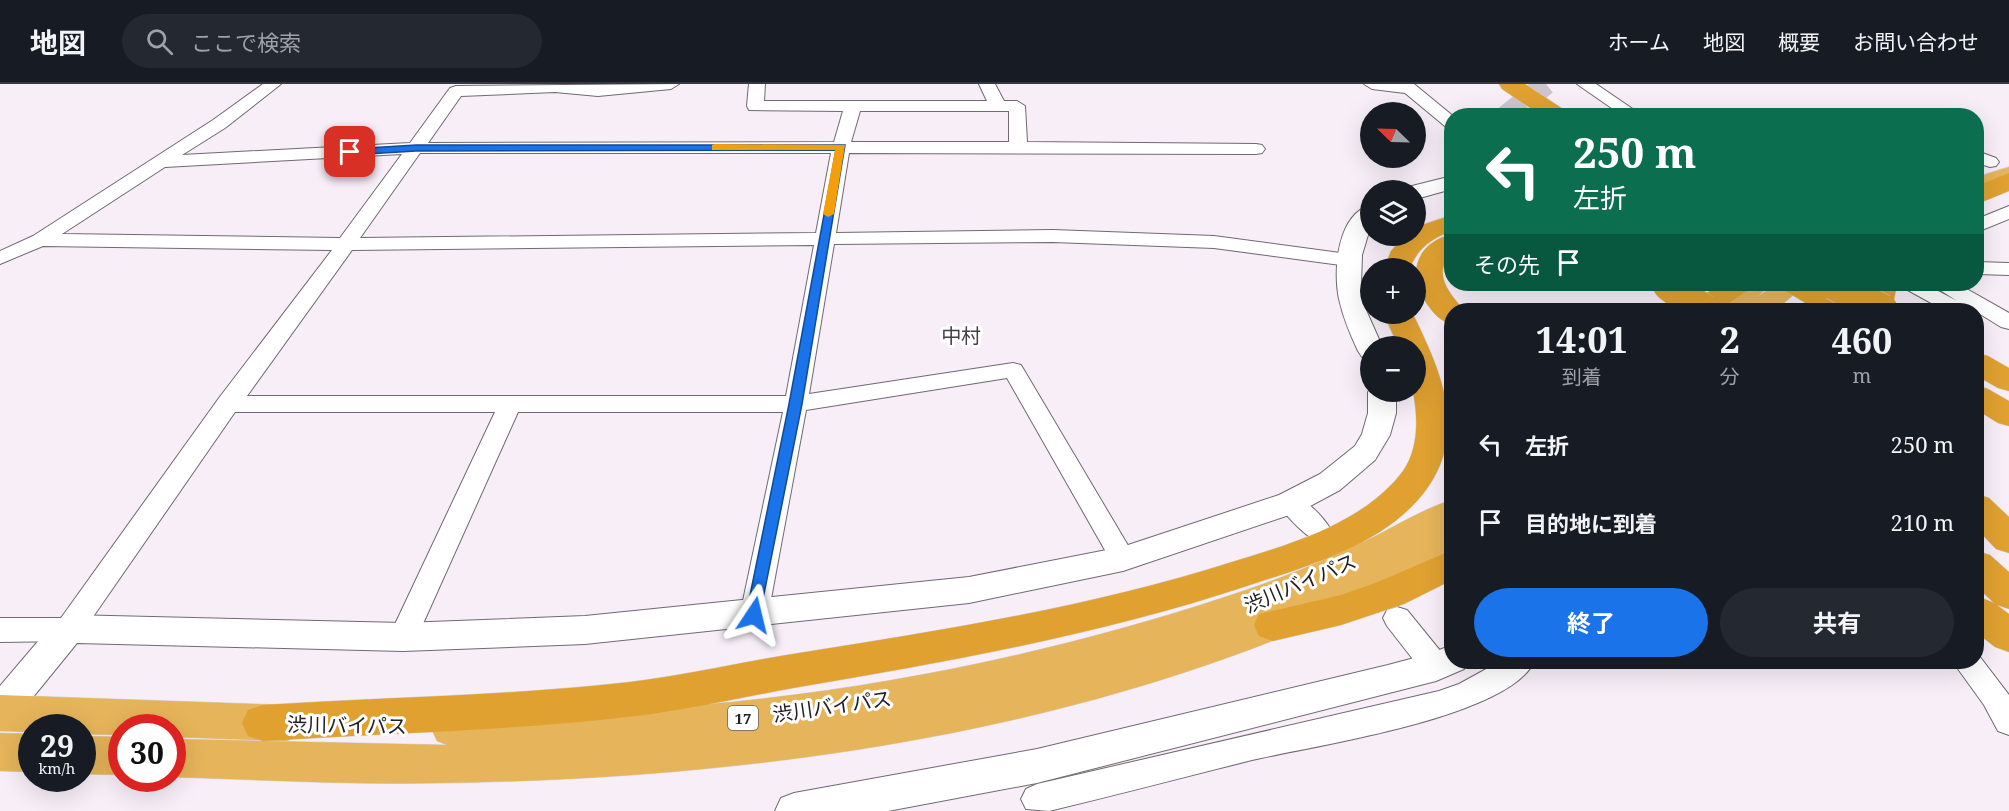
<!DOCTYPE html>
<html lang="ja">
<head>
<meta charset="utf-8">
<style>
  body { margin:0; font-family:"Noto Serif","Noto Sans JP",serif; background:#242831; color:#f1f3f6; height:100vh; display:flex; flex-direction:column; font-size:22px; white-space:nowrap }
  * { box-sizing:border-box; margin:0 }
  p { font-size:20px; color:#9ea1a6 }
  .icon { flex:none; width:33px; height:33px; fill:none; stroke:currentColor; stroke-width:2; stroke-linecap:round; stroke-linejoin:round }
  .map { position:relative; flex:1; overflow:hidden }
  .details { position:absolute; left:1444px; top:219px; width:540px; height:366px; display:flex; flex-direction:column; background:#171b24; border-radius:24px; box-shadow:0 6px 24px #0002 }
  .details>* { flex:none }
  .top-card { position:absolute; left:1444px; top:24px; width:540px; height:183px; border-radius:24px; box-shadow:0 6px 24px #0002; background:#0b6e4f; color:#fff; overflow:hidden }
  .needle { width:39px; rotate:293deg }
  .tools { position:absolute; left:1360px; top:18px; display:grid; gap:12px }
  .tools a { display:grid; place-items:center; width:66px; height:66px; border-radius:50%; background:#171b24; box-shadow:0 6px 24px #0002; font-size:30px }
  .speed { position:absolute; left:18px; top:630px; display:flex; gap:12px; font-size:30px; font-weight:700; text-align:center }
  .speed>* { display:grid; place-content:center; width:78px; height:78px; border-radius:50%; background:#171b24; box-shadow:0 6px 24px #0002; line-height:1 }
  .speed small { font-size:15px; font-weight:400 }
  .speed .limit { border:9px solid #d22; background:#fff; color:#111 }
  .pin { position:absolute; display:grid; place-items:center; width:51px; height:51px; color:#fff; margin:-26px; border-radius:12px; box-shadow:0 3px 9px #0006 }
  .me { position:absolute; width:66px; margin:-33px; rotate:10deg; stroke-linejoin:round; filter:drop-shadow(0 0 4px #0008) }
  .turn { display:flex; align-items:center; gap:21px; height:126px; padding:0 30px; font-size:27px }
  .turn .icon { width:78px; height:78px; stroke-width:2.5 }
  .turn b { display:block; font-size:42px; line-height:51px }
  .then { display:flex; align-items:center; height:57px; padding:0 30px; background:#0003; gap:12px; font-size:22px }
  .eta { display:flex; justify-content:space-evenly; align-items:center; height:102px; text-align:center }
  .eta b { font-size:36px; font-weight:700; line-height:42px }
  .primary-button { display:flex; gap:12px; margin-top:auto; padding:12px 30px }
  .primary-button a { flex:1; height:69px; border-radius:36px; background:#1a73e8; color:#fff; font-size:24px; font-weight:700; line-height:69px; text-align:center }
  .primary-button a+a { background:#242831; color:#f1f3f6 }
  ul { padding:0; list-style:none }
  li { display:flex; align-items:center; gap:18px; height:78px; padding:0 30px }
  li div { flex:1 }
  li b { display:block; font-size:22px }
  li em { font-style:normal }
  header { display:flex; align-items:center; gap:36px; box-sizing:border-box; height:84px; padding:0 30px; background:#171b24; border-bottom:2px solid #363941 }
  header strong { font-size:28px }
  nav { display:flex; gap:33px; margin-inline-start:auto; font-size:21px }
  .search { width:420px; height:54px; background:#242831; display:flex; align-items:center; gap:15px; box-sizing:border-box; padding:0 21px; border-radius:33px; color:#9ea1a6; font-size:22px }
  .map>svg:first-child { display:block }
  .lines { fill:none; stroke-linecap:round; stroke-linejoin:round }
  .tertiary-tunnel { stroke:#cdc5ce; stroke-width:22; stroke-dasharray:22 10; stroke-linecap:butt }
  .minor-casing { stroke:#716971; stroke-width:2 }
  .tertiary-casing { stroke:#716971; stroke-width:2 }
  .trunk-casing { stroke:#d3d3d3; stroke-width:1 }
  .motorway-casing { stroke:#d3d3d3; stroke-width:1 }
  .minor { fill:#fff; fill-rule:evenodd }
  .tertiary { fill:#fff; fill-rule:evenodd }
  .trunk { fill:#e6b45a; fill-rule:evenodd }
  .motorway { fill:#e0a131; fill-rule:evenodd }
  .motorway-bridge-casing { stroke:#d3d3d3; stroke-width:33; stroke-linecap:butt }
  .motorway-bridge { stroke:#e0a131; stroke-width:32 }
  .route { fill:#1a73e8; stroke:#114b97; stroke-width:1.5 }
  .slow { fill:#f59e0b }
  .labels { text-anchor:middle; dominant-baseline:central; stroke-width:6; stroke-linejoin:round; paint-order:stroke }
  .shield { fill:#fff; stroke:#666466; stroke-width:1.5 }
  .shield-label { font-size:15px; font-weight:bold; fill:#242124 }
  .quarter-label { font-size:20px; fill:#474047; stroke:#fff }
  .near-street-label { font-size:20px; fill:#242124; stroke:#fff }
</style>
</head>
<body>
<header>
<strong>地図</strong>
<div class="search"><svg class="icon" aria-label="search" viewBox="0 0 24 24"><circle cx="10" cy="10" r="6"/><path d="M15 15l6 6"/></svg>ここで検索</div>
<nav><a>ホーム</a><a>地図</a><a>概要</a><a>お問い合わせ</a></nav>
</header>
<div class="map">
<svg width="2009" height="727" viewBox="0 0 2009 727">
  <rect width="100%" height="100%" fill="#f7eef8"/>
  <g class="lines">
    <!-- tertiary-tunnel -->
    <path class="tertiary-tunnel" d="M1506 32 1546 0"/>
    <defs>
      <path id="minor" d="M263 0H281L225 44 182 71 410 59 450 4 456 2 679 0 671 5 598 12 555 8 461 12 428 59 834 58 843 27 749 26 747 22 749 0H765L764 17H987L979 0H995L1004 17H1017L1025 22 1027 58 1256 60 1262 61 1265 65 1262 69 1256 70 849 69 836 149 1053 146 1214 152 1348 170 1355 172 1358 176 1355 180 1348 182 1214 164 1053 158 834 160 809 310 1013 279 1021 281 1136 475 1132 482 1123 485 1114 482 1007 294 806 326 768 531 764 539 754 542 744 539 740 531 783 328H518L417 553 413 561 403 565 393 561 389 553 495 328H235L79 553 69 557 0 558V534H61L219 314 332 166 43 162 0 180V167L33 152 213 36ZM860 27H1009V58H851ZM420 69H831L816 149 360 154ZM402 70 340 154 62 150 165 83ZM814 161 786 312H247L352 166Z
        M1364 0H1414L1453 32 1452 44 1446 43 1405 9 1372 5Z
        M1577 0H1596L1643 32H1623Z
        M1977 67 1996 74 1999 78 1996 82 1990 83 1977 79Z
        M2009 122V135L1977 148V135Z
        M1977 178 2009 179V191L1977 190Z
        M1901 200H1925L1957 217 1937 204 1934 200H1958L2009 229V245L2001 243 1967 222 1969 226H1944L1904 204Z
        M1290 410C1305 414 1323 432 1331 446L1327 453C1326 453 1319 456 1317 456 1307 455 1283 428 1277 419L1281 412Z
        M1397 523 1407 526 1446 574 1450 583 1446 592 1436 595 1426 592 1387 542 1383 534 1387 526Z
        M1977 569 2009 611V651L1998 647 1984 621 1953 578H1977Z
        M1499 578H1534C1507 634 1312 662 1252 676 1184 693 1116 711 1049 727L1026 725 1021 715 1026 705 1037 700 1439 607 1459 600Z"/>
      <path id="tertiary" d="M1452 92V105L1416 115V106H1406L1408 103Z
        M1371 121V141L1362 171 1361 200 1366 226 1382 262H1371V275L1362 273 1358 267C1350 250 1343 233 1339 215 1333 187 1337 130 1371 121Z
        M1371 304V308H1396V329L1390 351 1375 376 1340 406 1301 427 1123 487 969 519 585 560 403 567 77 559 12 639 0 643V602L57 535 69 531 403 539 585 532 969 493 1122 463 1279 411 1320 390 1355 362 1362 350 1368 329V308Z
        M1452 561V578H1468L1464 585 1436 597 1037 699 888 727H775L781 714 794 709 1037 665 1388 581 1429 570Z"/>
      <path id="trunk" d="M2009 83V98L1977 109V93Z
        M1739 200H1770L1758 213 1775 200H1806L1776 226H1745L1748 221 1741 226H1710L1714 220Z
        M1452 416V445L1447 448 1452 446V476C1381 511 1309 544 1235 571 984 662 709 695 443 699 353 701 263 696 172 693V655L447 661 437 657 431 644 437 631 452 626C545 627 639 627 732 618 900 601 1068 565 1228 512 1274 497 1320 479 1363 458 1392 445 1421 425 1452 416Z
        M0 611 286 621 301 626 307 639 301 652 286 657 172 653V644H122V651L82 650V644H32V648L0 647Z
        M0 649 32 650V688L0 687Z
        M82 652 122 653V691L82 690Z"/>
      <path id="motorway" d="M1499 0H1525L1566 27 1569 32H1542L1502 5Z
        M2009 89V107L1977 120V102Z
        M1452 131V147C1432 154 1418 164 1410 184H1384L1391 167 1404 152H1416V143Z
        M1452 150V170C1431 189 1450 210 1464 226H1452V240C1440 237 1434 230 1427 220 1406 190 1416 159 1452 150Z
        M1720 200H1752L1748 206 1719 226H1687L1691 220Z
        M1780 200C1805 197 1836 203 1851 226H1817L1784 206Z
        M1869 200H1897L1892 226H1864Z
        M1384 230H1413C1440 286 1469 347 1426 406 1386 460 1311 481 1250 501 1103 550 952 577 799 603 742 613 684 627 627 633 506 647 384 649 263 657L248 652 242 639 248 626 263 621C385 613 508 612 630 598 686 591 742 578 799 569 944 546 1091 523 1232 478 1291 460 1364 439 1403 387 1419 364 1418 333 1413 308H1416V262H1398Z
        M1977 269 1988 272 2009 284V307L1998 304 1977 292Z
        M1977 301 1988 305 2009 317V342L1998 339 1977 326Z
        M1977 410 1989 414 2009 433V469L1996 465 1977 445Z
        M1452 466V496L1404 520 1341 541 1273 557 1259 552 1254 541 1259 530 1341 511 1378 498Z
        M1977 467 1990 471 2009 488V525L1997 521 2009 530V568L1995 563 1977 549V512L1994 519 1977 503Z"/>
    </defs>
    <!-- minor casing -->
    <use href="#minor" class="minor-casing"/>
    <!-- tertiary casing -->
    <use href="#tertiary" class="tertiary-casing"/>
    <!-- trunk casing -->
    <use href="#trunk" class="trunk-casing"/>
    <!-- motorway casing -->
    <use href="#motorway" class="motorway-casing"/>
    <!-- minor -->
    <use href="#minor" class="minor"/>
    <!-- tertiary -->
    <use href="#tertiary" class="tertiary"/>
    <!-- trunk -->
    <use href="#trunk" class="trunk"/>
    <!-- motorway -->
    <use href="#motorway" class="motorway"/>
    <defs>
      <path id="motorway-bridge" d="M1834 200 1882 226
        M1669 201 1703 226"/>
    </defs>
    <!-- motorway-bridge casing -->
    <use href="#motorway-bridge" class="motorway-bridge-casing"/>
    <!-- motorway-bridge -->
    <use href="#motorway-bridge" class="motorway-bridge"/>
  </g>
  <!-- route -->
  <path class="route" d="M416 61H845L802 320 759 535 754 537 748 535 746 531 789 320 836 66 416 67 350 71 345 68 350 65Z"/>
  <!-- slow -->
  <path class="slow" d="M715 60 845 61 834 130 828 133 823 130 835 66H712V61Z"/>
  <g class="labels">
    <!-- shield labels -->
    <rect class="shield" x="728" y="622" width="30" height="24" rx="4.5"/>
    <g class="shield-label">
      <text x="743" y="634">17</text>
    </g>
    <!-- quarter labels -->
    <g class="quarter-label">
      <text x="961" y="251">中村</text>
    </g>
    <!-- near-street labels -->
    <g class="near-street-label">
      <text transform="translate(1300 499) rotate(-23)">渋川バイパス</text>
      <text transform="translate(832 622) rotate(-8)">渋川バイパス</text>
      <text transform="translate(347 641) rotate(1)">渋川バイパス</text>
    </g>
  </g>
</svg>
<div class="tools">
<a><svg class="needle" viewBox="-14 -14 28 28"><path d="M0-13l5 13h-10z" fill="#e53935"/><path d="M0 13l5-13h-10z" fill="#9ea1a6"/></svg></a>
<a><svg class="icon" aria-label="layers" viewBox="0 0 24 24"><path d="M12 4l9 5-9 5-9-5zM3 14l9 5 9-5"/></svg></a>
<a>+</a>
<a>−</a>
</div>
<div class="speed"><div>29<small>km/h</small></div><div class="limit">30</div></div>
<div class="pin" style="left:350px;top:68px;background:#d93025"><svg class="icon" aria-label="arrive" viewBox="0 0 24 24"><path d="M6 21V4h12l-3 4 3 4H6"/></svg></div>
<svg class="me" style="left:754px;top:531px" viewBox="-20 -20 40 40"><path d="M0-17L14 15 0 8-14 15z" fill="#1a73e8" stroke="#fff" stroke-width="4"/></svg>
<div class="top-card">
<div class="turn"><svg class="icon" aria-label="left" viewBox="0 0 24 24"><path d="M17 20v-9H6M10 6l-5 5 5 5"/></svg><div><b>250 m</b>左折</div></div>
<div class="then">その先<svg class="icon" aria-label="arrive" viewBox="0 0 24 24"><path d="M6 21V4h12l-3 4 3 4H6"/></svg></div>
</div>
<section class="details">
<div class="eta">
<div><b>14:01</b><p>到着</p></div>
<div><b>2</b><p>分</p></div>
<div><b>460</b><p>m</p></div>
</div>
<ul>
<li><svg class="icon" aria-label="left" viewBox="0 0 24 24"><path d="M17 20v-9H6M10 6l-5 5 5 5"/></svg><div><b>左折</b></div><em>250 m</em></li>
<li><svg class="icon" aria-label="arrive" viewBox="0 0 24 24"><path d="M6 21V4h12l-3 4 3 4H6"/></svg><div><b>目的地に到着</b></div><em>210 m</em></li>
</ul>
<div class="primary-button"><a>終了</a><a>共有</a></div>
</section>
</div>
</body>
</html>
